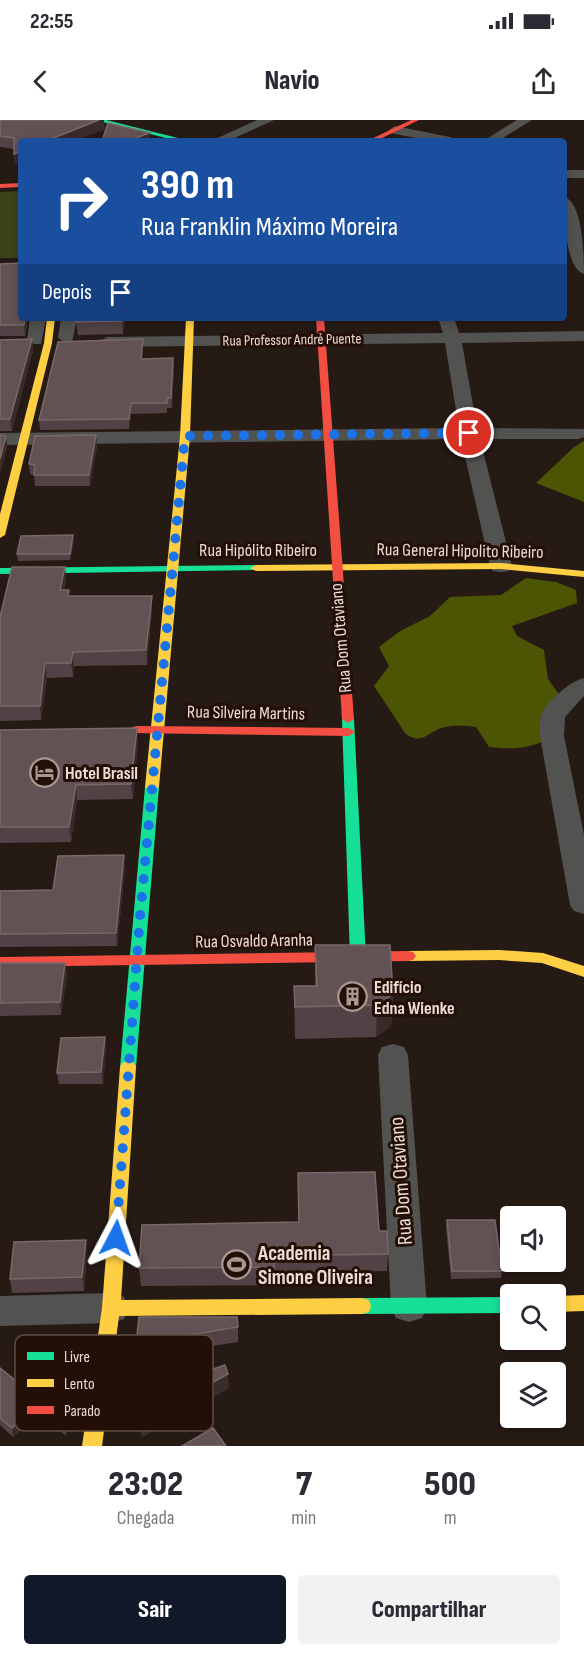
<!DOCTYPE html>
<html lang="pt">
<head>
<meta charset="utf-8">
<style>
  body { margin:0; font-family:"Sofia Sans Condensed",sans-serif; background:#f2f2f3; color:#2b2b33; height:100vh; display:flex; flex-direction:column; font-size:22px; white-space:nowrap }
  * { box-sizing:border-box; margin:0 }
  p { font-size:20px; color:#7c7c81 }
  .icon { flex:none; width:33px; height:33px; fill:none; stroke:currentColor; stroke-width:2; stroke-linecap:round; stroke-linejoin:round }
  .map { position:relative; height:1326px; overflow:hidden }
  .details { display:flex; flex-direction:column; background:#fff; flex:1 }
  .details>* { flex:none }
  .hud { position:absolute; left:18px; top:18px; width:549px; height:183px; border-radius:6px; box-shadow:0 3px 9px #0003; background:#1a4fa0; color:#fff; overflow:hidden }
  .buttons { position:absolute; left:500px; top:1086px; display:grid; gap:12px }
  .buttons a { display:grid; place-items:center; width:66px; height:66px; border-radius:6px; background:#fff; box-shadow:0 3px 9px #0003; font-size:30px }
  .pin { position:absolute; display:grid; place-items:center; width:51px; height:51px; color:#fff; margin:-26px; border:3px solid #fff; border-radius:50%; box-shadow:0 2px 6px #0007 }
  .me { position:absolute; width:66px; margin:-33px; rotate:4deg; stroke-linejoin:round; filter:drop-shadow(0 0 4px #0008) }
  .turn { display:flex; align-items:center; gap:21px; height:126px; padding:0 24px; font-size:27px }
  .turn .icon { width:78px; height:78px; stroke-width:2.5 }
  .turn b { display:block; font-size:42px; line-height:51px }
  .then { display:flex; align-items:center; height:57px; padding:0 24px; background:#0003; gap:12px; font-size:22px }
  .eta { display:flex; justify-content:space-evenly; align-items:center; height:102px; text-align:center }
  .eta b { font-size:36px; font-weight:800; line-height:42px }
  .cta { display:flex; gap:12px; margin-top:auto; padding:12px 24px }
  .cta a { flex:1; height:69px; border-radius:6px; background:#111827; color:#fff; font-size:24px; font-weight:800; line-height:69px; text-align:center }
  .cta a+a { background:#f2f2f3; color:#2b2b33 }
  .status { display:flex; justify-content:space-between; align-items:center; height:42px; padding:0 30px; background:#fff; direction:ltr }
  .status svg { height:16px; fill:currentColor }
  header { display:flex; justify-content:space-between; align-items:center; height:78px; padding:0 24px; background:#fff; font-size:27px; font-weight:800 }
  .map>svg:first-child { display:block }
  .green { fill:#3c431b }
  .forest { fill:#4b5503 }
  .lines { fill:none; stroke-linecap:round; stroke-linejoin:round }
  .street { fill:#525351; fill-rule:evenodd }
  .fast { fill:#16e098; fill-rule:evenodd }
  .slow { fill:#ffcf43; fill-rule:evenodd }
  .jam { fill:#f24e42; fill-rule:evenodd }
  .wall { fill:#524245 }
  .shaded-wall { fill:#392b2b }
  .building { fill:#625254; stroke:#786868; stroke-width:1.5 }
  .route { stroke:#1a73e8; stroke-width:10; stroke-dasharray:0 18 }
  .labels { text-anchor:middle; dominant-baseline:central; stroke-width:6; stroke-linejoin:round; paint-order:stroke }
  .far-street-label { font-size:15px; fill:#ecddd5; stroke:#230f05 }
  .street-label { font-size:18px; fill:#ecddd5; stroke:#230f05 }
  .poi-label { font-size:18px; font-weight:bold; fill:#ecddd5; stroke:#230f05; text-anchor:start }
  .near-street-label { font-size:21px; fill:#ecddd5; stroke:#230f05 }
  .near-poi-label { font-size:21px; font-weight:bold; fill:#ecddd5; stroke:#230f05; text-anchor:start }
  .key { fill:#230f05; stroke:#5f4d43; stroke-width:1.5 }
  .key-label { font-size:16px; fill:#ecddd5 }
</style>
</head>
<body>
<div class="status"><b>22:55</b><svg viewBox="0 0 49 12"><path d="M0 12V9h3v3zM5 12V6h3v6zM10 12V3h3v9zM15 12V0h3v12zM26 1h20v11H26zM47 4h2v5h-2z"/></svg></div>
<header><svg class="icon" aria-label="back" viewBox="0 0 24 24"><path d="M15 5l-7 7 7 7"/></svg>Navio<svg class="icon" aria-label="share" viewBox="0 0 24 24"><path d="M12 15V3M7 8l5-5 5 5M5 13v7h14v-7"/></svg></header>
<div class="map">
<svg width="584" height="1326" viewBox="0 0 584 1326">
  <rect width="100%" height="100%" fill="#261a14"/>
  <!-- green -->
  <path class="green" d="M21 71V138H0V72Z"/>
  <!-- forest -->
  <path class="forest" d="M584 321V382L536 363 574 327Z
    M526 458 556 462 576 470 577 483 512 506 517 516 544 530 548 559 561 577 547 619C528 630 511 629 489 627L476 607C465 606 456 605 446 607 428 610 423 627 405 613L374 566 389 546 379 527 400 511 430 496 450 477 501 475Z"/>
  <g class="lines">
    <!-- street -->
    <path class="street" d="M257 0H274L228 21H211Z
      M517 0H532L498 21H483Z
      M395 6 450 17 456 21H431L390 13 389 10Z
      M564 50H584V58H564Z
      M564 77C583 81 584 137 584 154 565 149 564 93 564 77Z
      M30 198H46L41 224H29L27 220Z
      M61 198H77L72 222 66 223 58 218Z
      M438 198H454L459 213 584 211V221L462 223 477 308 584 309V317L578 319H480L512 446 509 451 501 452 493 451 490 446 461 319 0 325V313L459 308 445 223 107 227 99 222 107 217 443 213Z
      M584 558V576L565 597 564 616 584 715V794L574 791 570 785 540 616C540 610 539 602 541 596 546 582 570 561 584 558Z
      M393 924 404 927 408 935 427 1187 422 1198 409 1202 396 1198 391 1187 378 935 382 927Z
      M111 1173 124 1177 129 1188 124 1199 111 1203 0 1206V1176Z"/>
    <!-- fast -->
    <path class="fast" d="M94 0H106L190 21H178Z
      M256 445 260 446V450L0 454V448Z
      M348 595 354 599 366 838 363 842H353L350 838 342 599Z
      M152 663 159 667 136 947 134 951 128 953 122 951 120 947 145 667Z
      M510 1177V1193L362 1194 355 1192 353 1186 355 1180 362 1178Z"/>
    <!-- slow -->
    <path class="slow" d="M47 198H55L52 223 5 415 0 418V394L44 223Z
      M186 198H194L190 316 159 667 152 671 145 667 180 316Z
      M501 443 584 451V457L501 449 256 451 250 448 256 445Z
      M499 830 543 833 584 846V857L542 843 499 840 408 841 403 840 400 836 403 832 408 831Z
      M128 941 134 943 136 947 121 1180 362 1178 369 1180 371 1186 369 1192 362 1194 119 1196 102 1326H82L102 1188 120 947 122 943Z
      M584 1175V1191L555 1192V1176Z"/>
    <!-- jam -->
    <path class="jam" d="M411 0H419L376 21H367Z
      M21 63V67L0 68V64Z
      M316 198H324L354 599 348 603 342 599Z
      M137 606 349 608 355 612 349 616 132 613 131 610 132 607Z
      M408 831 413 832 416 836 413 840 408 841 0 847V837Z"/>
  </g>
  <!-- wall -->
  <path class="wall" d="M0 1 105 9 74 21H21L15 45 14 29 0 27Z
    M0 144 21 198H28L25 216H0Z
    M125 198 123 214 78 215 76 202Z
    M32 219 33 230 12 311H0V220Z
    M143 229 142 239 173 238 174 248 172 288H167V293L131 294 129 309 40 310 39 300Z
    M96 315 97 326 90 366H35L34 355 30 354 29 344Z
    M74 421 70 440 18 441 17 434Z
    M65 447 66 461 64 470 69 476 152 490 147 545 74 546 73 557 47 558 41 600 0 601V497Z
    M0 610 138 622 133 679 77 680 71 722 0 723Z
    M125 748 117 826 0 827V771L53 770Z
    M315 825 393 874 391 906 376 917 295 919 294 866H315Z
    M0 843H65L67 856 61 895 0 896Z
    M105 917 106 929 103 964H59L57 953Z
    M298 1053 379 1111 388 1134 387 1151 274 1153V1165L141 1166 139 1148 299 1102Z
    M447 1100 502 1151 501 1158 451 1159 446 1107Z
    M87 1134 84 1171 12 1173 10 1159Z
    M238 1207V1222L137 1238 136 1224Z
    M56 1230 77 1237 75 1257 56 1259 72 1281 66 1316 41 1293 13 1317 0 1305V1248L20 1264Z
    M229 1268 142 1317 136 1275Z"/>
  <!-- shaded-wall -->
  <path class="shaded-wall" d="M99 0H104L105 9 74 21H46Z
    M150 13 151 20 147 21H127Z
    M21 31V42L15 45 14 34Z
    M25 198H28L25 216 24 205Z
    M123 198H125L123 214 122 201Z
    M32 219 33 230 12 311 10 299Z
    M143 219V229L141 249V239Z
    M173 238 174 248 172 288 171 278Z
    M131 283V294L129 309V299Z
    M96 315 97 326 90 366 89 355Z
    M6 316 7 327 0 355V339Z
    M73 415 74 421 70 440V434Z
    M65 447 66 461 61 484 60 470Z
    M152 476V490L147 545 146 530Z
    M73 532 74 546 73 557 71 543Z
    M45 543 47 558 41 600 40 586Z
    M137 608 138 622 133 679 131 664Z
    M76 665 77 680 71 722 69 707Z
    M124 735 125 748 117 826 116 813Z
    M65 843 67 856 61 895 60 882Z
    M393 874 391 906 376 917 377 885Z
    M105 917 106 929 103 964 101 952Z
    M86 1120 87 1134 84 1171 82 1157Z
    M76 1228 77 1237 75 1257 74 1248Z
    M228 1254 229 1268 142 1317 141 1303Z
    M70 1272 72 1281 66 1316 65 1307Z
    M39 1284 41 1293 13 1317 12 1308Z"/>
  <!-- building -->
  <path class="building" d="M4 0H99L46 21H21V31L14 34V18L0 16V1Z
    M108 3 150 13 127 21H102Z
    M21 143V198H25L24 205H0V144Z
    M77 198H123L122 201 76 202Z
    M32 219 10 299H0V220Z
    M143 219 141 239 173 238 171 278H167V283H131L129 299 39 300 58 222Z
    M0 315 6 316 0 339Z
    M96 315 89 355H34L35 345 29 344 35 316Z
    M73 415 70 434H17L21 416Z
    M12 447H65L60 470H69L68 476H152L146 530 73 532 71 543H45L40 586H0V497Z
    M137 608 131 664 76 665 69 707H0V610Z
    M124 735 116 813 0 814V771L53 770 58 736Z
    M315 825H390L393 874 377 885 295 887 294 866H317Z
    M0 843H65L60 882 0 883Z
    M105 917 101 952 57 953 61 918Z
    M375 1052 379 1111H387L388 1134 274 1136V1147L139 1148 142 1105 299 1102 298 1053Z
    M447 1100H495L502 1151H452Z
    M86 1120 82 1157 10 1159 14 1122Z
    M139 1197H237L238 1207 136 1224Z
    M76 1228 74 1248 47 1250 70 1272 65 1307 39 1284 12 1308 0 1298V1248L20 1264 56 1230Z
    M225 1245 228 1254 141 1303 136 1275Z
    M213 1308 226 1326H182Z"/>
  <g class="lines">
    <!-- route -->
    <path class="route" d="M116 1118 140 797 185 316 469 313"/>
  </g>
  <!-- icons -->
  <defs>
    <symbol id="hotel-ring" viewBox="-11 -11 22 22"><circle r="9.5" fill="#230f05" stroke="#a79991" stroke-width="1.5"/><path d="M-6-4.5h1.5V1H6V5H4.5V3h-9V5H-6ZM-4 0a1.8 1.8 0 1 1 3.6 0ZM.5 0V-2.5h3Q6-2.5 6 0Z" fill="#a79991"/></symbol>
    <symbol id="building-ring" viewBox="-11 -11 22 22"><circle r="9.5" fill="#230f05" stroke="#a79991" stroke-width="1.5"/><path d="M-4-6H4V6H1V3H-1V6H-4ZM-2.5-4.3h1.7v1.8h-1.7ZM.8-4.3h1.7v1.8H.8ZM-2.5-1h1.7V.8h-1.7ZM.8-1h1.7V.8H.8Z" fill="#a79991"/></symbol>
    <symbol id="stadium-ring" viewBox="-11 -11 22 22"><circle r="9.5" fill="#230f05" stroke="#a79991" stroke-width="1.5"/><path d="M0-5a6.5 5 0 1 0 0 10a6.5 5 0 1 0 0-10ZM-3.5-1.8h7v3.6h-7Z" fill="#a79991"/></symbol>
  </defs>
  <g fill-rule="evenodd">
    <use href="#hotel-ring" x="28" y="636" width="33" height="33"/>
    <use href="#building-ring" x="336" y="860" width="33" height="33"/>
    <use href="#stadium-ring" x="220" y="1128" width="33" height="33"/>
  </g>
  <g class="labels">
    <!-- far-street labels -->
    <g class="far-street-label">
      <text transform="translate(292 220) rotate(-1)">Rua Professor André Puente</text>
    </g>
    <!-- street labels -->
    <g class="street-label">
      <text x="258" y="430">Rua Hipólito Ribeiro</text>
      <text transform="translate(460 431) rotate(1)">Rua General Hipolito Ribeiro</text>
      <text transform="translate(341 518) rotate(-95)">Rua Dom Otaviano</text>
      <text transform="translate(246 593) rotate(1)">Rua Silveira Martins</text>
      <text transform="translate(254 821) rotate(-1)">Rua Osvaldo Aranha</text>
    </g>
    <!-- poi labels -->
    <g class="poi-label">
      <text x="65" y="653">Hotel Brasil</text>
      <text x="374" y="867">Edifício<tspan x="374" dy="21">Edna Wienke</tspan></text>
    </g>
    <!-- near-street labels -->
    <g class="near-street-label">
      <text transform="translate(401 1061) rotate(-94)">Rua Dom Otaviano</text>
    </g>
    <!-- near-poi labels -->
    <g class="near-poi-label">
      <text x="258" y="1133">Academia<tspan x="258" dy="24">Simone Oliveira</tspan></text>
    </g>
  </g>
  <!-- legend -->
  <rect x="15" y="1215" width="198" height="96" rx="9" class="key"/>
  <rect x="27" y="1232" width="27" height="8" fill="#16e098"/>
  <rect x="27" y="1259" width="27" height="8" fill="#ffcf43"/>
  <rect x="27" y="1286" width="27" height="8" fill="#f24e42"/>
  <g class="key-label">
    <text x="64" y="1242">Livre</text>
    <text x="64" y="1269">Lento</text>
    <text x="64" y="1296">Parado</text>
  </g>
</svg>
<div class="buttons">
<a><svg class="icon" aria-label="sound" viewBox="0 0 24 24"><path d="M4 9h4l5-4v14l-5-4H4zM17 9q2 3 0 6"/></svg></a>
<a><svg class="icon" aria-label="search" viewBox="0 0 24 24"><circle cx="10" cy="10" r="6"/><path d="M15 15l6 6"/></svg></a>
<a><svg class="icon" aria-label="layers" viewBox="0 0 24 24"><path d="M12 4l9 5-9 5-9-5zM3 14l9 5 9-5"/></svg></a>
</div>
<div class="pin" style="left:469px;top:313px;background:#d93025"><svg class="icon" aria-label="arrive" viewBox="0 0 24 24"><path d="M6 21V4h12l-3 4 3 4H6"/></svg></div>
<svg class="me" style="left:116px;top:1118px" viewBox="-20 -20 40 40"><path d="M0-17L14 15 0 8-14 15z" fill="#1a73e8" stroke="#fff" stroke-width="4"/></svg>
<div class="hud">
<div class="turn"><svg class="icon" aria-label="right" viewBox="0 0 24 24"><path d="M7 20v-9h11M14 6l5 5-5 5"/></svg><div><b>390 m</b>Rua Franklin Máximo Moreira</div></div>
<div class="then">Depois<svg class="icon" aria-label="arrive" viewBox="0 0 24 24"><path d="M6 21V4h12l-3 4 3 4H6"/></svg></div>
</div>
</div>
<section class="details">
<div class="eta">
<div><b>23:02</b><p>Chegada</p></div>
<div><b>7</b><p>min</p></div>
<div><b>500</b><p>m</p></div>
</div>
<div class="cta"><a>Sair</a><a>Compartilhar</a></div>
</section>
</body>
</html>
